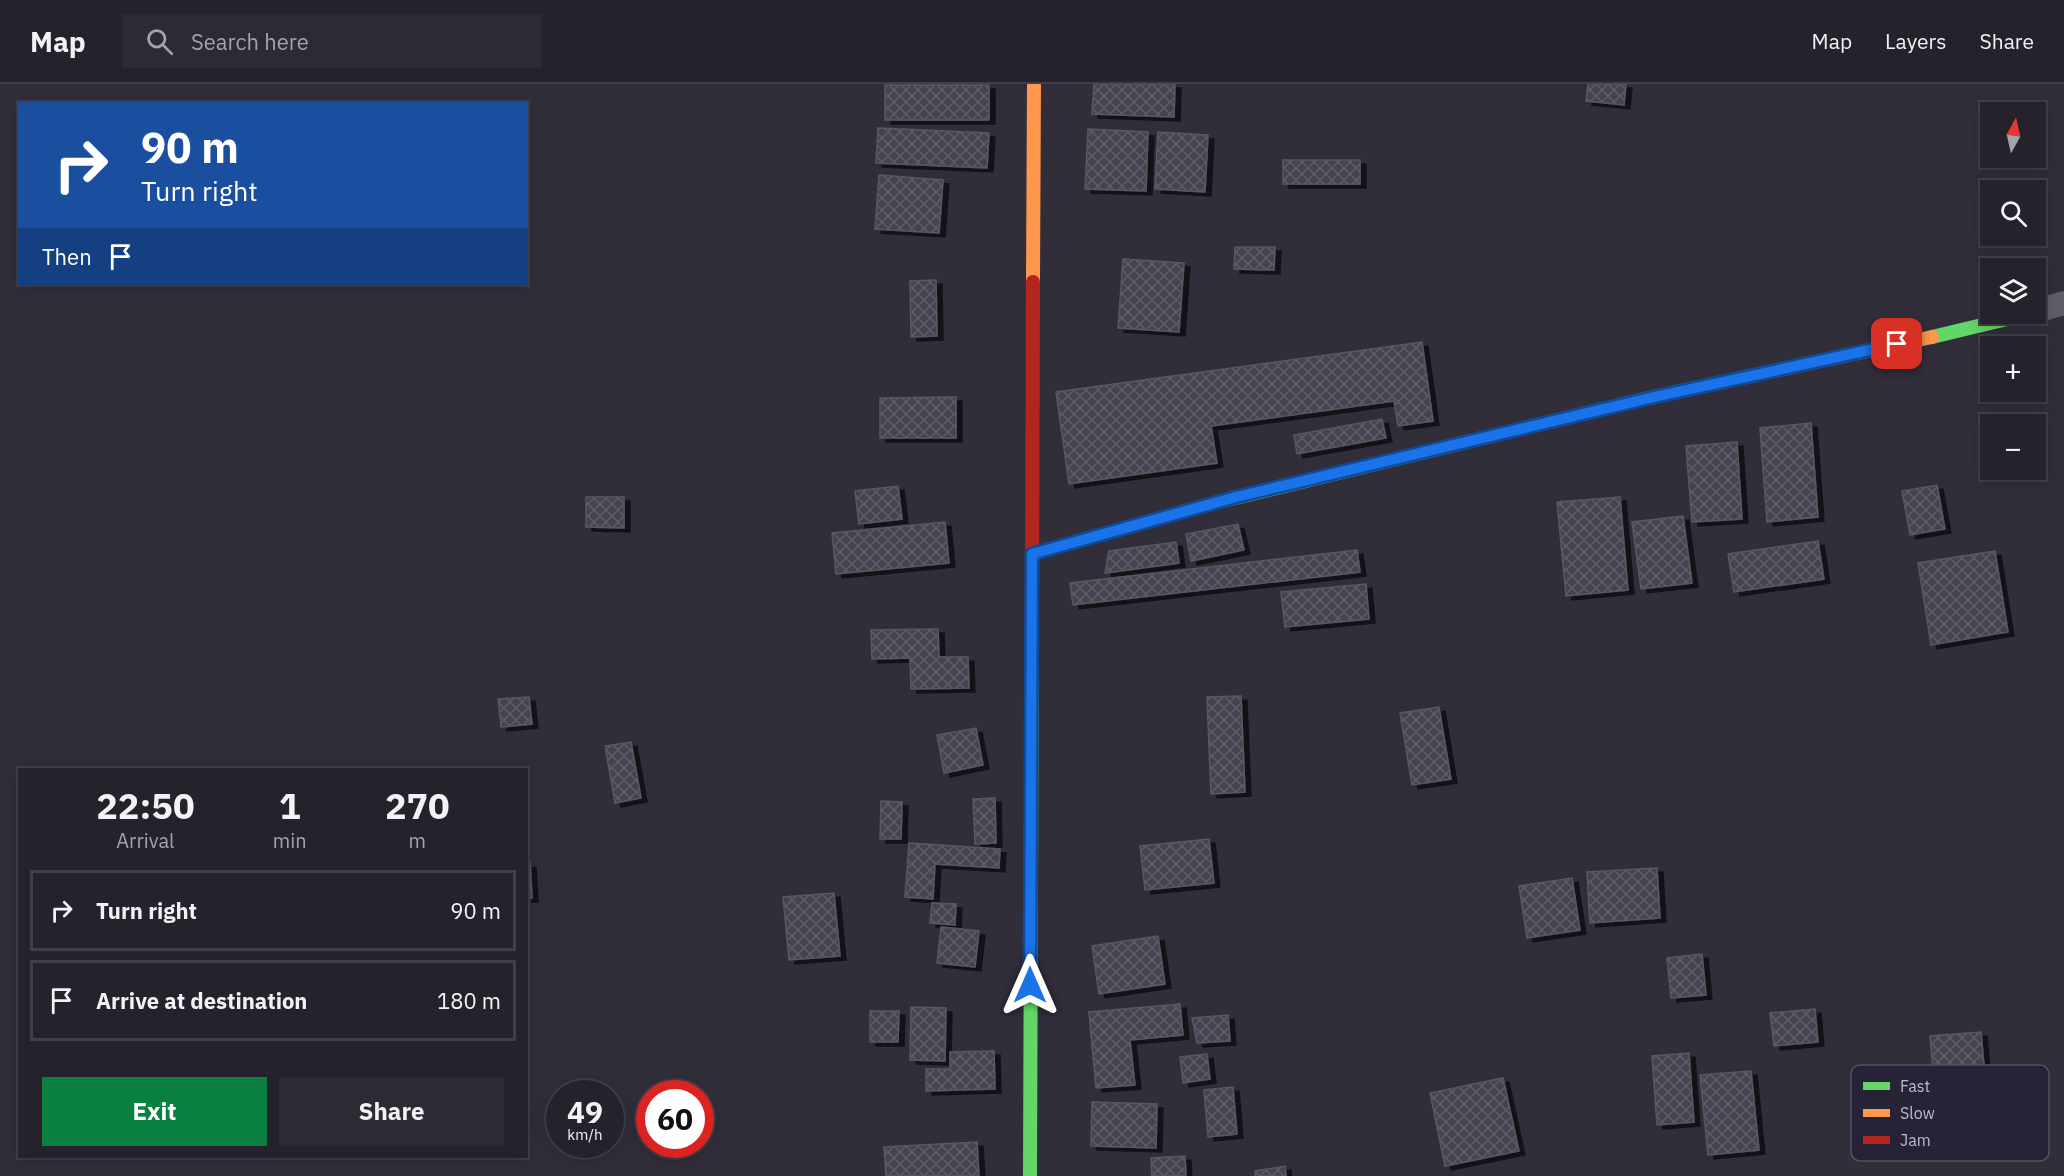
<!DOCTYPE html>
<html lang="en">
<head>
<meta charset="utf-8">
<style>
  body { margin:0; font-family:"IBM Plex Sans",sans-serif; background:#2d2a34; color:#f1f3f6; height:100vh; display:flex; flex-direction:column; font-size:22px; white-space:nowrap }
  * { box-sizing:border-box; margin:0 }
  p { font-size:20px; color:#a3a4a9 }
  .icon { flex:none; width:33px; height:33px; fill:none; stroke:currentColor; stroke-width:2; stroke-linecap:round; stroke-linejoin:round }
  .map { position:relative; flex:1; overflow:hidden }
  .details { position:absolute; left:18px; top:684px; width:510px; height:390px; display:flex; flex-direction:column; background:#25222c; border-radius:0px; box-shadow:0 3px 15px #0003,0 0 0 2px #423f48 }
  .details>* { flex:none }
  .top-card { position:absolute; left:18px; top:18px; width:510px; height:183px; border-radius:0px; box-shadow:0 3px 15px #0003,0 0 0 2px #423f48; background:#1a4fa0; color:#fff; overflow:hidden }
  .needle { width:39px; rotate:8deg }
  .tools { position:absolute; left:1980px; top:18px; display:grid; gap:12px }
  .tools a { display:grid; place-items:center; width:66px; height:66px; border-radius:0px; background:#25222c; box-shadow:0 3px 15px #0003,0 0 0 2px #423f48; font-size:30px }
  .speed { position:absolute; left:546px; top:996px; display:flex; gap:12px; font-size:30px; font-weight:700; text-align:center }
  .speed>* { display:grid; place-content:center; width:78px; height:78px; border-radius:50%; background:#25222c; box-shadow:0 3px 15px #0003,0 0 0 2px #423f48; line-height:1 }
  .speed small { font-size:15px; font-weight:400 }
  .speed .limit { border:9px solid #d22; background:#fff; color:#111 }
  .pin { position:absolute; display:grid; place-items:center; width:51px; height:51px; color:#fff; margin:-26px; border-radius:12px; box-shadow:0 3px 9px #0006 }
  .me { position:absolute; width:66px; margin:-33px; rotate:0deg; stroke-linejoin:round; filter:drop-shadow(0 0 4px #0008) }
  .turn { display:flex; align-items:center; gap:21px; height:126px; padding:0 24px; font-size:27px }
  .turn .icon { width:78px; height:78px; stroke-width:2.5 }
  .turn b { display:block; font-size:42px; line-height:51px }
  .then { display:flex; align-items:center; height:57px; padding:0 24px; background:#0003; gap:12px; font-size:22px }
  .eta { display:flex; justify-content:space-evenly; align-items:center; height:102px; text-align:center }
  .eta b { font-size:36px; font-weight:700; line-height:42px }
  .button { display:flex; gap:12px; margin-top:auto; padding:12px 24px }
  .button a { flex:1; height:69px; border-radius:0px; background:#0b8043; color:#fff; font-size:24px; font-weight:700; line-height:69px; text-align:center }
  .button a+a { background:#2d2a34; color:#f1f3f6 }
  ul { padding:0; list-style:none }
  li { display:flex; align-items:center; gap:18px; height:81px; margin:0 12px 9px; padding:0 12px; border:3px solid #423f48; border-radius:0px }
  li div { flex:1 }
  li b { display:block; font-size:22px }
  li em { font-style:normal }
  header { display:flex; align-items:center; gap:36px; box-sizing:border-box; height:84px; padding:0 30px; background:#25222c; border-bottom:2px solid #423f48 }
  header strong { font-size:28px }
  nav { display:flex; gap:33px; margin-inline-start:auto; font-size:21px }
  .search { width:420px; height:54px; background:#2d2a34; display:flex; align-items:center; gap:15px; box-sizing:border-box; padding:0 21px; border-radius:0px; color:#a3a4a9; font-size:22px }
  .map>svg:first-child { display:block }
  .building { fill:url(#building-cross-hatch); stroke:#5a5762; stroke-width:1.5; filter:url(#shadow) }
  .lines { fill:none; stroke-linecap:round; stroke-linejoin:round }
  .street { stroke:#615e68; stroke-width:24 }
  .fast { stroke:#63d668; stroke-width:14 }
  .slow { stroke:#ff974d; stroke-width:14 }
  .jam { stroke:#b3261e; stroke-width:14 }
  .route-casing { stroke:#114b97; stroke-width:15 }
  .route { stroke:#1a73e8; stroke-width:10 }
  .key { fill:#272235; stroke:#555062; stroke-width:1.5 }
  .key-label { font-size:16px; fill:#bfbaca }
</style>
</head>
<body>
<header>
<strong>Map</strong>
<div class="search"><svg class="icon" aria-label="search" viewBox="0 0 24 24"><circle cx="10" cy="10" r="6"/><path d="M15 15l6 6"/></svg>Search here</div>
<nav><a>Map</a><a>Layers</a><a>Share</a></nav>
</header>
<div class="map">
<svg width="2064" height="1092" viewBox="0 0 2064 1092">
  <defs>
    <pattern id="building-cross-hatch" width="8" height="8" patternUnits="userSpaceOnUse" patternTransform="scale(1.5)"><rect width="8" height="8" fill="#46434f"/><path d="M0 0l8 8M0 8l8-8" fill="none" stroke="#5f5c67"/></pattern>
    <filter id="shadow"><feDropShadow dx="6" dy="4" stdDeviation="0" flood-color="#0009"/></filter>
  </defs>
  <rect width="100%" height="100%" fill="#312e3a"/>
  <!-- building -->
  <path class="building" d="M1094 0H1175L1174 33 1092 30Z
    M1588 0H1626L1624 21 1586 17Z
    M885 1H989V36H885Z
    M878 44 989 49 987 84 876 79Z
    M1088 45 1148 48 1146 107 1085 105Z
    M1158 48 1208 51 1205 108 1155 105Z
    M1283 76H1360V100H1283Z
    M879 91 943 96 939 149 875 145Z
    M1235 163H1275L1274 186 1234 185Z
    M1123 175 1184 179 1179 248 1118 244Z
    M936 196 937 252 911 253 910 197Z
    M1422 258 1433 337 1398 342 1394 317 1211 342 1217 379 1069 400 1056 308Z
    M956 313V354H880V314Z
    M1382 335 1386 354 1297 370 1294 351Z
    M1811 339 1818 433 1767 438 1760 344Z
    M1737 358 1742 435 1692 438 1686 362Z
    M1937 401 1945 445 1910 451 1902 407Z
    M898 402 902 435 859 440 855 407Z
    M586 413H624V444L586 443Z
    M1620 413 1628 506 1566 512 1557 418Z
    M1683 432 1692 499 1641 505 1632 438Z
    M945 438 949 479 836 490 832 449Z
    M1238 440 1244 466 1191 477 1186 450Z
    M1818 457 1824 495 1734 508 1728 470Z
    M1176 458 1179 479 1105 489 1109 467Z
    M1357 466 1360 488 1073 521 1070 499Z
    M1995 467 2008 548 1931 561 1918 479Z
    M1366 500 1369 535 1285 543 1281 508Z
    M938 545 939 573H968L969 604 911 605 910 574 872 575 871 546Z
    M1241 612 1245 708 1211 710 1207 613Z
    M529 613 532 640 501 643 498 615Z
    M1439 623 1451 695 1412 701 1400 629Z
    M976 644 983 681 944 689 937 651Z
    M631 658 641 714 615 719 605 662Z
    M995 714 996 759 975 760 973 715Z
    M881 717 902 718 901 755H880Z
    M1209 755 1214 799 1145 806 1140 762Z
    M909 759 1000 765 999 784 935 780 933 815 905 813Z
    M530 779 532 814H526V780Z
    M1657 784 1660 834 1590 839 1587 788Z
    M1572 794 1580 846 1527 854 1519 802Z
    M834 809 840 872 789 876 783 813Z
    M932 819 956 820 955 841 930 839Z
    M941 843 979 847 975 883 937 879Z
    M1158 852 1165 900 1099 910 1092 862Z
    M1702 870 1706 911 1671 914 1667 874Z
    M1180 920 1183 951 1130 956 1135 1001 1096 1004 1089 928Z
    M911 923 946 924 945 977 910 976Z
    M1815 925 1818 958 1774 962 1770 929Z
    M870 927H899L898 958H870Z
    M1228 931 1230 957 1197 959 1192 934Z
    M1981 948 1990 1050 1939 1055 1930 952Z
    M994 967 995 1005 926 1007V985H950V968Z
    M1689 969 1694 1038 1657 1041 1652 972Z
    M1207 970 1210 995 1183 999 1180 973Z
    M1751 987 1759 1066 1708 1071 1700 991Z
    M1503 994 1519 1067 1445 1082 1430 1009Z
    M1233 1003 1237 1050 1208 1053 1204 1006Z
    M1092 1018 1157 1020 1156 1064 1091 1062Z
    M977 1058 979 1092H886L884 1063Z
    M1185 1072 1186 1092H1152L1151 1074Z
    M1285 1082 1286 1092H1255V1087Z"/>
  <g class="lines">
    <!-- street -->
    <path class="street" d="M2036 227 2064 219"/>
    <!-- fast -->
    <path class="fast" d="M1932 253 2028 230
      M1214 419 1653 313
      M1030 1092 1032 521"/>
    <!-- slow -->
    <path class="slow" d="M1033 198 1034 0
      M1653 313 1932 253"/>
    <!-- jam -->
    <path class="jam" d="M1032 470 1214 419
      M1032 521 1033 198"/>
  </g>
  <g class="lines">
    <defs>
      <path id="route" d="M1030 901 1032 470 1236 413 1654 313 1897 260"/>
    </defs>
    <!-- route casing -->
    <use href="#route" class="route-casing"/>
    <!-- route -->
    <use href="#route" class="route"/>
  </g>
  <!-- legend -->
  <rect x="1851" y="981" width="198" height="96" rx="9" class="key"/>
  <rect x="1863" y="998" width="27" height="8" fill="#63d668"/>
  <rect x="1863" y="1025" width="27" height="8" fill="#ff974d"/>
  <rect x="1863" y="1052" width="27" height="8" fill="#b3261e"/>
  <g class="key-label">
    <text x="1900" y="1008">Fast</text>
    <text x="1900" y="1035">Slow</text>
    <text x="1900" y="1062">Jam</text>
  </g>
</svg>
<div class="tools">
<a><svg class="needle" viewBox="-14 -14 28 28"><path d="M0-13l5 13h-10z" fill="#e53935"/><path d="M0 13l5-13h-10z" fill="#a3a4a9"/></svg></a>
<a><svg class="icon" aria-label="search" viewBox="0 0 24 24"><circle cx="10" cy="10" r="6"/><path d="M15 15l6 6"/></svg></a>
<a><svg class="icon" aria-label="layers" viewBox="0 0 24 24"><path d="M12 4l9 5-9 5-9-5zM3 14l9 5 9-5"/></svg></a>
<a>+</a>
<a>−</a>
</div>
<div class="speed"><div>49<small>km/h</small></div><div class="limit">60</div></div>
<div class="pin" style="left:1897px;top:260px;background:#d93025"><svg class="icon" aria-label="arrive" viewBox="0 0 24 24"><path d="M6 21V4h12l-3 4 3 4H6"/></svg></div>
<svg class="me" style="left:1030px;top:901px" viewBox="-20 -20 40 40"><path d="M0-17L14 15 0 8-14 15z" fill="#1a73e8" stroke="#fff" stroke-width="4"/></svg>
<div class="top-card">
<div class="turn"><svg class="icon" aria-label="right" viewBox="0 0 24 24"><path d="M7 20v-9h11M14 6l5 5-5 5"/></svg><div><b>90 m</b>Turn right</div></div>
<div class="then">Then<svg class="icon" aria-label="arrive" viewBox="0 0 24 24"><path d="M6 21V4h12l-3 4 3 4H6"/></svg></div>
</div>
<section class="details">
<div class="eta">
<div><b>22:50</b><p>Arrival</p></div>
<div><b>1</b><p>min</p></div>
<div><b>270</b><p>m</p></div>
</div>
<ul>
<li><svg class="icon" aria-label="right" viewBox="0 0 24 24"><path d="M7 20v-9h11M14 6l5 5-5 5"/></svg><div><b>Turn right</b></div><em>90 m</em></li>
<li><svg class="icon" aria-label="arrive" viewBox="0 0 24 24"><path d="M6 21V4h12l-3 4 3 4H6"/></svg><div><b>Arrive at destination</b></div><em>180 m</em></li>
</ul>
<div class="button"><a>Exit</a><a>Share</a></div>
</section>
</div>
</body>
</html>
